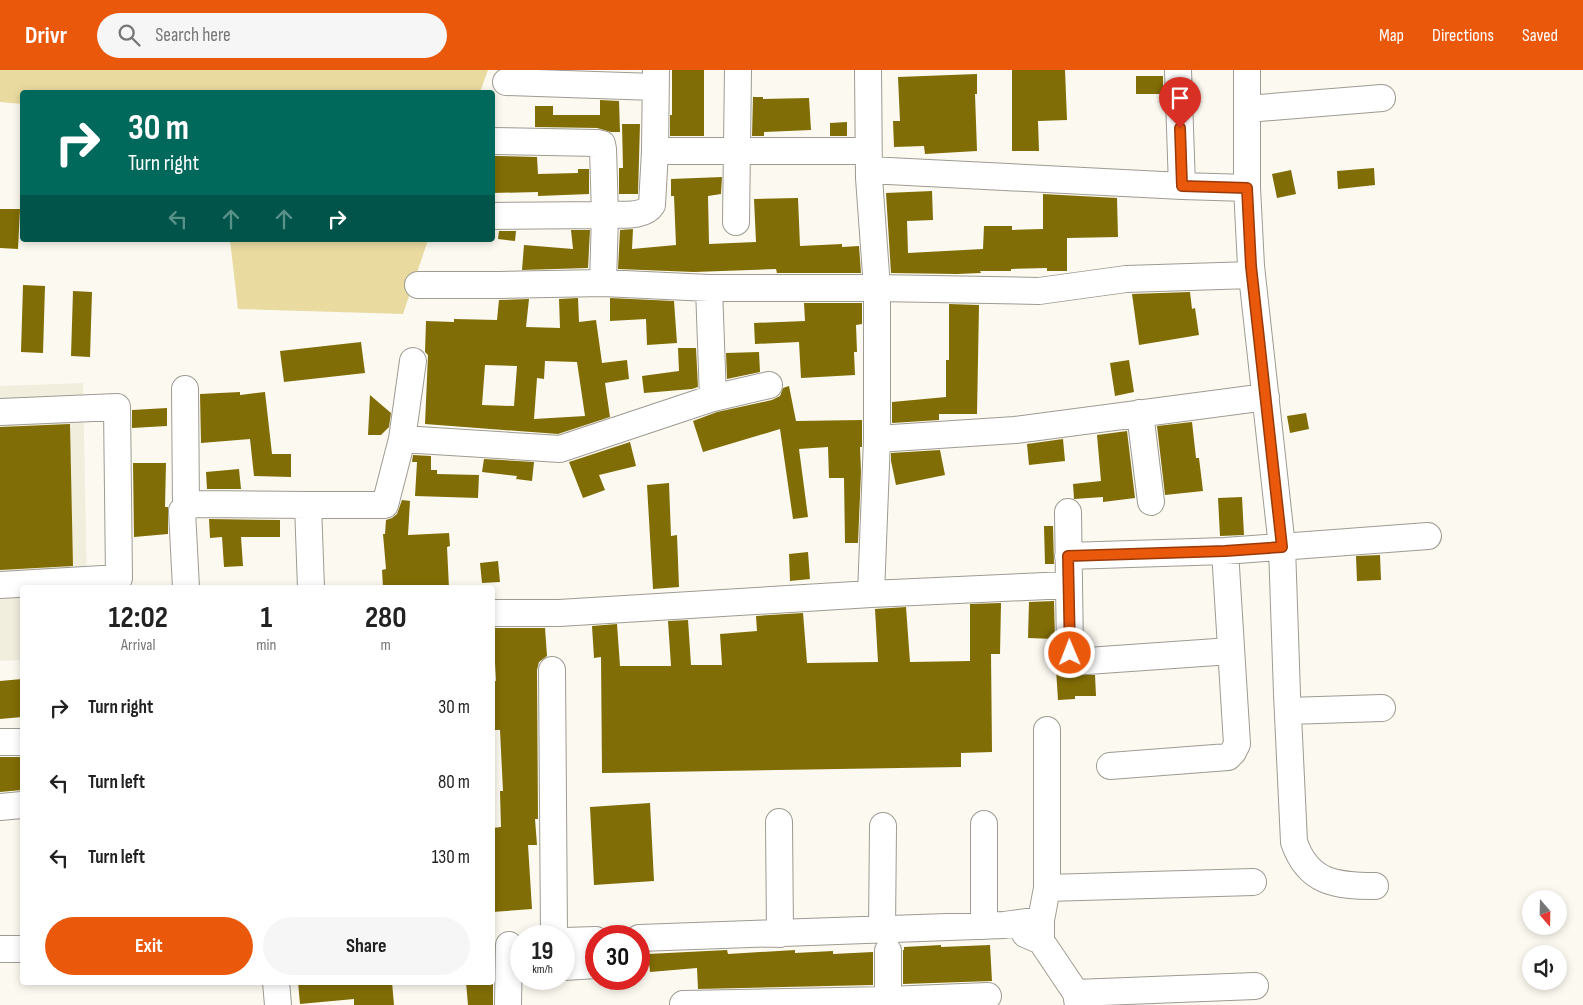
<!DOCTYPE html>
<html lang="en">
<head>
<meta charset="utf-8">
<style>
  body { margin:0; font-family:"Sofia Sans Condensed",sans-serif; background:#f6f6f6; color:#222; height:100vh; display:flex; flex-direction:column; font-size:19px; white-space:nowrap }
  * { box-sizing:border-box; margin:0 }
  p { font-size:16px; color:#767676 }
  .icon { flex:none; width:28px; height:28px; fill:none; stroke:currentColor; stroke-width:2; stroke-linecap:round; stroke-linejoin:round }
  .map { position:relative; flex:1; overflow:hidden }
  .drawer { position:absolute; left:20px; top:515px; width:475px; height:400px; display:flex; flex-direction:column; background:#fff; border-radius:5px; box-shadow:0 2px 8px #0003 }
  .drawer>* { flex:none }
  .guide { position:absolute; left:20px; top:20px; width:475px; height:152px; border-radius:5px; box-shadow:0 2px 8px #0003; background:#00695c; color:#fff; overflow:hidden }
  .needle { width:32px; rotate:160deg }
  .controls { position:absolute; left:1522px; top:820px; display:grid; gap:10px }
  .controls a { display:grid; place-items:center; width:45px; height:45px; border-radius:50%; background:#fff; box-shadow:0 2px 8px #0003; font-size:25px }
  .speed { position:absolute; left:510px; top:855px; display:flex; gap:10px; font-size:25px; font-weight:700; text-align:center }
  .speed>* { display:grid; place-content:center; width:65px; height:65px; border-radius:50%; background:#fff; box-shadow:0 2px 8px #0003; line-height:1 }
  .speed small { font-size:12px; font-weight:400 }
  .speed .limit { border:8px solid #d22; background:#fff; color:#111 }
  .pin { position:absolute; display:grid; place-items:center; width:42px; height:42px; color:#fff; margin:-51px -21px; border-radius:50% 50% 50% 0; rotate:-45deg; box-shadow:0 0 5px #0007 }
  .pin .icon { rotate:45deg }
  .me { position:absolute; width:55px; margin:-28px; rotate:359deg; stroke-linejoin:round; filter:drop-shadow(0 0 4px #0008) }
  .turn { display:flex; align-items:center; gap:18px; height:105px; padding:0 25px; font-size:22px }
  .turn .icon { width:65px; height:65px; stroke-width:2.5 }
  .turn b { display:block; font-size:35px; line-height:42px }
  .lanes { display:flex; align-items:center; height:48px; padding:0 25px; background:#0003; justify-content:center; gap:25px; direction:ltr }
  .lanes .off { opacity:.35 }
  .eta { display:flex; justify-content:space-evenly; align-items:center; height:85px; text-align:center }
  .eta b { font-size:30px; font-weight:700; line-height:35px }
  .cta { display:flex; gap:10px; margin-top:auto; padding:10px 25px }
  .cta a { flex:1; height:58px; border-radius:30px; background:#ea580c; color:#fff; font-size:20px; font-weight:700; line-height:58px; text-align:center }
  .cta a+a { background:#f6f6f6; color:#222 }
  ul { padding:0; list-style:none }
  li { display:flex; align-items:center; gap:15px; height:75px; padding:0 25px }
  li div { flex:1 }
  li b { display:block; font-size:19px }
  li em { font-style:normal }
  header { display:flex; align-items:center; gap:30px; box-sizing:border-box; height:70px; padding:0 25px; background:#ea580c; color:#fff }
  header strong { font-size:24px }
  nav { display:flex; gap:28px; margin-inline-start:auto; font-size:18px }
  .search { width:350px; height:45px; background:#f6f6f6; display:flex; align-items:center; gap:12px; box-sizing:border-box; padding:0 18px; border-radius:28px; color:#767676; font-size:19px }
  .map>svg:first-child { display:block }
  .built { fill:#f2eede }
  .green { fill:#e9daa0 }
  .building { fill:#816d05; fill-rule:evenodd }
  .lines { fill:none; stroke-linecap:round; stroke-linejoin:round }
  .minor-casing { stroke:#9d9b92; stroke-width:28 }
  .minor { stroke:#fff; stroke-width:26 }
  .route-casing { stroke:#983908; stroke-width:12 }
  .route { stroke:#ea580c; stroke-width:9 }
</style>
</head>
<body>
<header>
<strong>Drivr</strong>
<div class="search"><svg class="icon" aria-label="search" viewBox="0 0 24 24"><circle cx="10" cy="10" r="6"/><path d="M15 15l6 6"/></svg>Search here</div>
<nav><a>Map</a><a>Directions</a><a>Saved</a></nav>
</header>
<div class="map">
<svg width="1583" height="935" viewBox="0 0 1583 935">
  <rect width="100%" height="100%" fill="#fcf9f0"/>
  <!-- built -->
  <path class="built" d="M83 313 87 517 22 518V590L0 591V316Z"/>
  <!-- green -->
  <path class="green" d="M0 0H488L480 22H22V34L0 32Z
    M230 170H428L403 244 238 239Z"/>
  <!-- building -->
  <path class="building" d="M672 0H704V66H670V45H672Z
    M1012 0H1065L1067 50 1038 51 1039 81H1012Z
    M977 4V24H975L977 81 925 84 924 76 894 77 893 51H900L898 7Z
    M1136 6H1163V24H1136Z
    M753 27H763V29L809 28 811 60 764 62V66H752Z
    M600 30 619 31 620 62H611L597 58 535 57V36H553V45H600Z
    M847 52V66H830V53Z
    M622 54H640L638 124H619V98H623Z
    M494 86 537 87 538 104 578 103V99H589V124L538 126V122L492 123Z
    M1374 98 1375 115 1338 119 1337 101Z
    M1291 100 1296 124 1277 128 1272 104Z
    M722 107 721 124 708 126 709 174 756 172 754 129 798 128 800 176 842 174V177L859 176 861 203H777L776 199 694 202 618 199 620 160 633 159 632 179 676 175 674 126H671V109Z
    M932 121 933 150 907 151 908 183 983 179 984 156H1012V160L1043 159V124L1117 128 1118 167 1067 168V201H1047V198L1011 199V201H980L981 203 957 204 891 203 886 123Z
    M0 139H20L18 179 0 178Z
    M571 160H590L588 198 522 200 524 175 573 179Z
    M499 161H516L515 171 498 169Z
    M23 215 45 216 43 283 21 282Z
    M73 221 92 222 90 287 71 286Z
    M1190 222 1192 239 1195 238 1199 265 1139 275 1132 224Z
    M578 228 579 252 596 250 602 293 627 290 629 309 605 313 610 347 558 364 425 354 428 285 425 282 426 251 454 252V249L497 250 499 230 529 229 526 257 560 258 559 229ZM545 291 577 292 585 346 534 349 537 308 544 309ZM485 295 517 296 514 336 482 335Z
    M610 228 674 231 677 273 647 275 646 249 610 251Z
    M804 233H862V254L856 255 857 282H854L855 305 801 308 799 272 755 274 754 253 805 251Z
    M949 234 979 235 977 344H939V350L892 353V332L946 327V290H949Z
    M361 272 365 303 284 312 280 281Z
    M678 278H696L698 317 692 319 644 323 642 306 679 301Z
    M759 282 760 302 727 309 726 283Z
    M1129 290 1134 322 1115 326 1110 293Z
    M789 316 796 351 862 350V377H860L861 402 858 473H845L844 408H829L828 377 799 379 808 447 793 449 780 359 703 382 693 351 717 342 772 330 780 326 783 318Z
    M240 322V325L265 322 272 384H291V407L254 406 250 369 201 373 200 324Z
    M370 325 391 343 389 357 381 365H368Z
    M167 338V356L132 358V340Z
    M1306 343 1309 359 1290 363 1287 346Z
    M1192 352 1196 388H1199L1203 421 1165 425 1157 356Z
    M70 354 73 496 0 500V357Z
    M1127 361 1135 428 1103 432V427L1074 429 1073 414 1101 411 1097 365Z
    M1063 369 1065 391 1029 395 1027 374Z
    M630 372 636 396 599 405 605 420 583 428 569 392Z
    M940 380 945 405 896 415 891 391V383Z
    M413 385 431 386V400H437V404L479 405 478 428 415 426 417 392H412Z
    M484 389 534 392 532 411 516 409 517 406 482 402Z
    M133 393H166L165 437H168V464L134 467Z
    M239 399 241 419H207L206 402Z
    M669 413 671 466 677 465 679 517 653 519 647 415Z
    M1242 427 1244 465 1220 466 1218 428Z
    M402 430 410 431 408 465 449 463 450 476 447 477 449 518H383L382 500 386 499 383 464H385L386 450 392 448 397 444Z
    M209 449 280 450V467H241L243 496 224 497 222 467 210 468Z
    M1044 456H1053L1054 494H1045Z
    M808 482 810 509 790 511 789 484Z
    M1380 485 1381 510 1357 511 1356 486Z
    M498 491 500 512 482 513 480 493Z
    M1054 531 1055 569 1028 568 1029 532Z
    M1001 533 1000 584H991L992 682 961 683V697L602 703 601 587 594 588 592 556 617 554 620 596H671L668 551 688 550 691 595H722L720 564 757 561 756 546 803 543 807 593 878 592 875 539 906 537 910 592 970 591V534Z
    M493 558H545L547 586 539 592 537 600 538 749H535L537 775H528L532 839 492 842V758L501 757 500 721H503L500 660H494L492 611H496Z
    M1063 598 1075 605H1095L1096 626H1075V629L1058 630 1056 599Z
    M22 609V647L0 649V611Z
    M0 687H22V720L0 722Z
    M650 733 654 811 594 815 590 737Z
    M941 875V877L990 875 992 911 903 914V880H904V877Z
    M727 880 728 884 795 880V883L833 881V884L873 882V915L698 919 697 898 650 902 648 884Z
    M298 912H392L394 935H354V929L300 934Z
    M466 912H493V935H468Z"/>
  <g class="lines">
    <defs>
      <path id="minor" d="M868 0 869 108 877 218V369L871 524
        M1178 0 1182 116
        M506 12 655 17
        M1247 39V0
        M492 71 597 73 602 74 603 79 605 145 492 146
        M655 81 656 0
        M869 100 1182 116 1247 118
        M736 152 738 0
        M603 213 605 145C619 144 644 148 652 135L655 81H868
        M418 215H499L603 213 709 218H877L1039 221 1126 209 1252 205
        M709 218 713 328
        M185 319 186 437
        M0 342 117 337 119 508 0 515
        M1140 343 1151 432
        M402 369 560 379 713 328 769 315
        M877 369 1015 360 1266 327
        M1068 442 1070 583 1076 590 1087 591 1231 581
        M1068 486 1225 481 1428 466
        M186 518 182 441 186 437 196 434 308 435
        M311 518 308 435H385L402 369 413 291
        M492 543H559L871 524 1068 515
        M552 600 554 866
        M1288 641 1382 638
        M0 672H22
        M1110 696 1228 687 1233 682 1237 674 1225 481
        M0 737 22 735
        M779 752 780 864
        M1375 816C1336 816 1308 813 1294 772L1287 624 1282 477 1251 196 1247 118V39L1382 28
        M1047 818 1253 812
        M984 856V754
        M882 860 883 756
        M1025 864 1041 871 1076 923 1078 935
        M639 868 1004 855 1041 850
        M564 871 596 870
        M1041 871V850L1047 818V660
        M0 879H22
        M564 897 596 895
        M276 912 278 935
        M1076 923 1255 916
        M508 935 509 875
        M683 935V934L887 930 988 926
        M888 935V881"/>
    </defs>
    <!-- minor casing -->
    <use href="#minor" class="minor-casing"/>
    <!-- minor -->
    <use href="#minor" class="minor"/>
  </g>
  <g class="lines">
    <defs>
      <path id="route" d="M1070 583 1068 486 1225 481 1282 477 1251 196 1247 118 1182 116 1180 58"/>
    </defs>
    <!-- route casing -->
    <use href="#route" class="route-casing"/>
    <!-- route -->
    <use href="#route" class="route"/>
  </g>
</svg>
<div class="controls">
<a><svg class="needle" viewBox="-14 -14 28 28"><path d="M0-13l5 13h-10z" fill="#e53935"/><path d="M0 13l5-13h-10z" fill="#767676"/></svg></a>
<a><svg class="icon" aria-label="sound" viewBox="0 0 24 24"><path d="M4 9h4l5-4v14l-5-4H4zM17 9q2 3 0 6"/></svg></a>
</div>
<div class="speed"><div>19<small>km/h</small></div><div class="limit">30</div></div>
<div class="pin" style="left:1180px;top:58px;background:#d93025"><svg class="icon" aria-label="arrive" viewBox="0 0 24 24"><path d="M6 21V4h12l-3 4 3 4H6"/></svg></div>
<svg class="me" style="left:1070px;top:583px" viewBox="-20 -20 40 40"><circle r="17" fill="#ea580c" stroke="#fff" stroke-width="3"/><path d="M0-11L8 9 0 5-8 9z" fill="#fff"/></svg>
<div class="guide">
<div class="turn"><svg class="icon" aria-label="right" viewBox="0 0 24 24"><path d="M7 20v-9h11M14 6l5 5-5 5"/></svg><div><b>30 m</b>Turn right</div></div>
<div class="lanes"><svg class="icon off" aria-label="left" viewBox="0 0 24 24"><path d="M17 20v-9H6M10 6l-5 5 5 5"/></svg><svg class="icon off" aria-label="ahead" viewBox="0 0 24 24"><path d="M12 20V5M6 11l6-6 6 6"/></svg><svg class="icon off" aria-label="ahead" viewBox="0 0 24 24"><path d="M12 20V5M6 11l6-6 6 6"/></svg><svg class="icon" aria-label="right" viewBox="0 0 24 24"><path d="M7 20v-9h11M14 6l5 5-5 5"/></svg></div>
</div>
<section class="drawer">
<div class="eta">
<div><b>12:02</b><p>Arrival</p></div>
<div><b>1</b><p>min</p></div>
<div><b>280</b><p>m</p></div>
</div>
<ul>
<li><svg class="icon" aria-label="right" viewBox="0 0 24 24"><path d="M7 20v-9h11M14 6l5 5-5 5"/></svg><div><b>Turn right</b></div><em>30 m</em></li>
<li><svg class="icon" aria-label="left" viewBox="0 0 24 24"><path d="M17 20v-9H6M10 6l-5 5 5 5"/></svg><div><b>Turn left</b></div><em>80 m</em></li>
<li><svg class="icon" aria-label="left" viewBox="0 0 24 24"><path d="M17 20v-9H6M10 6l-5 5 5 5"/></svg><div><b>Turn left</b></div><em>130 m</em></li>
</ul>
<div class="cta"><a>Exit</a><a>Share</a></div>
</section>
</div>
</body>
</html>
